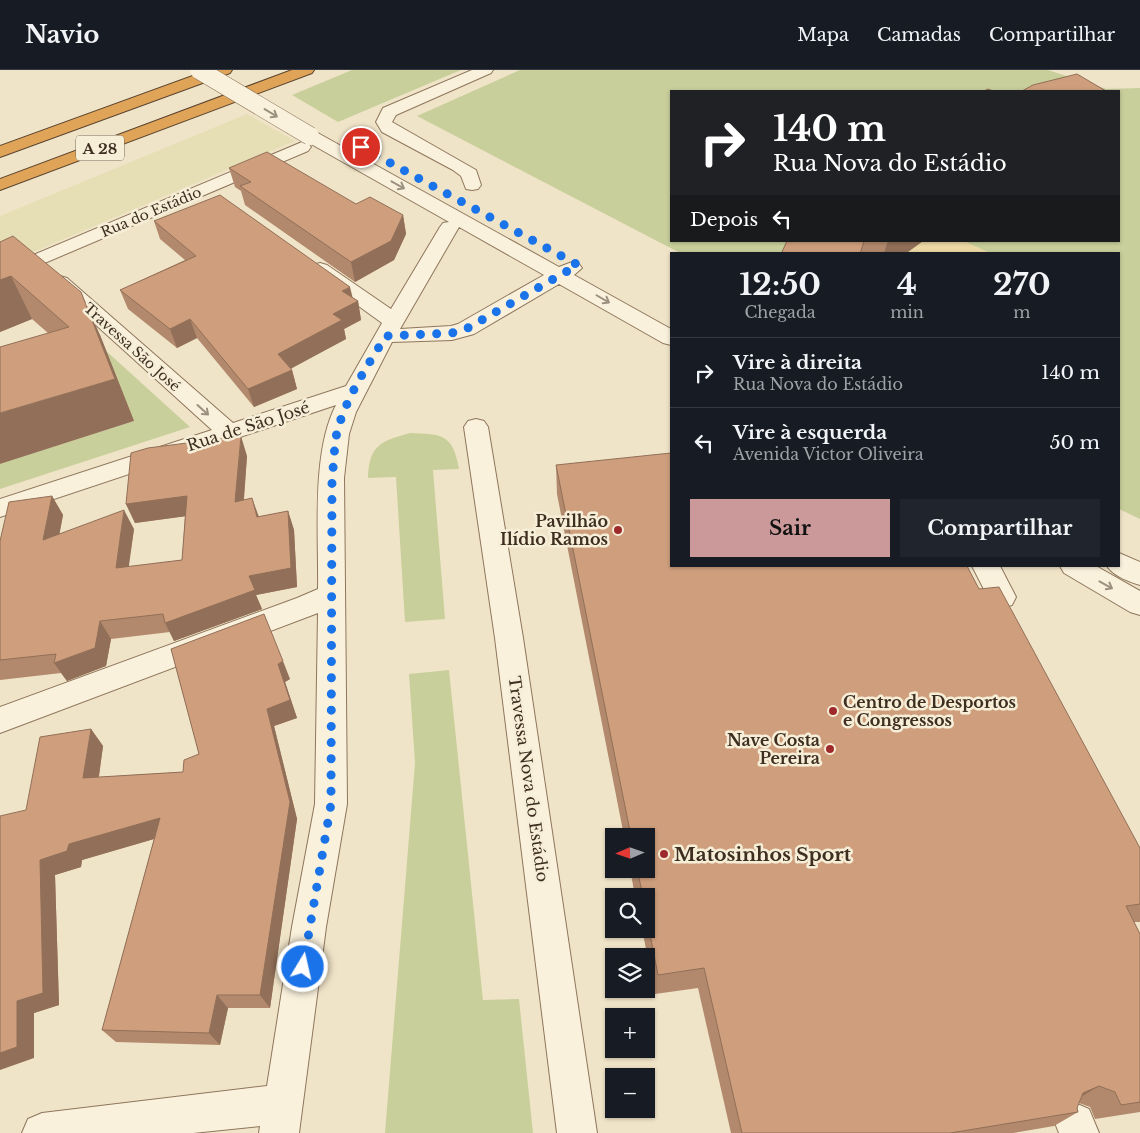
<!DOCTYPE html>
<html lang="pt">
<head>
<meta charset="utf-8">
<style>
  body { margin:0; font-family:"Libre Baskerville",serif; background:#20242c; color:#f1f3f6; height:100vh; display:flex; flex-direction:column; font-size:19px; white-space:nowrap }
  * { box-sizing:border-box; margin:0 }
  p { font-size:16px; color:#9ea1a6 }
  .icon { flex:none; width:28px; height:28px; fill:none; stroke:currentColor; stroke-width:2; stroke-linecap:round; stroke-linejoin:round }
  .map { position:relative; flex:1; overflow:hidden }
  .details { position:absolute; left:670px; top:182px; width:450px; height:315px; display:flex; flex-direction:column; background:#171b24; border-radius:0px; box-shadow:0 1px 4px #0004 }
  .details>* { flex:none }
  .guide { position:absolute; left:670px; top:20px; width:450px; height:152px; border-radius:0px; box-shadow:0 1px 4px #0004; background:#202124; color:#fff; overflow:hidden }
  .needle { width:32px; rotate:268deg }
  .fabs { position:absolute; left:605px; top:758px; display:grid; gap:10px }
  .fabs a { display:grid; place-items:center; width:50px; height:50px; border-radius:0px; background:#171b24; box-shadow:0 1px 4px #0004; font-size:25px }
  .pin { position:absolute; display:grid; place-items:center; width:42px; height:42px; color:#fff; margin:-21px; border:2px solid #fff; border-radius:50%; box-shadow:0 1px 5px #0007 }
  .me { position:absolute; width:55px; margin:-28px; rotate:9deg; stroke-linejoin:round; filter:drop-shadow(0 0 4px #0008) }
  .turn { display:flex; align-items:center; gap:18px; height:105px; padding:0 20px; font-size:22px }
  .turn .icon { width:65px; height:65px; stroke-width:2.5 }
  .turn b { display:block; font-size:35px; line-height:42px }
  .then { display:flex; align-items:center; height:48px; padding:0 20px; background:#0003; gap:10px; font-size:19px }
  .eta { display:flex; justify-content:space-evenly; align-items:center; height:85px; text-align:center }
  .eta b { font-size:30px; font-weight:800; line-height:35px }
  .action { display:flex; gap:10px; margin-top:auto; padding:10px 20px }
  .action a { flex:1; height:58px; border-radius:0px; background:#cc999b; color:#111; font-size:20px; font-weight:800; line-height:58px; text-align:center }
  .action a+a { background:#20242c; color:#f1f3f6 }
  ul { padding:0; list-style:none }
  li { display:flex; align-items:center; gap:15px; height:70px; padding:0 20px; border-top:1px solid #363941 }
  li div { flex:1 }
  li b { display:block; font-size:19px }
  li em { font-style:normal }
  header { display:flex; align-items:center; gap:30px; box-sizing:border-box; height:70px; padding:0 25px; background:#171b24; border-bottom:1px solid #363941 }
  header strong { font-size:24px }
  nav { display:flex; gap:28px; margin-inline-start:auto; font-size:18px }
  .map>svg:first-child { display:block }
  .farmland { fill:#e6deb5 }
  .green { fill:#c9cf9b; fill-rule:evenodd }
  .sand { fill:#ecd9a5 }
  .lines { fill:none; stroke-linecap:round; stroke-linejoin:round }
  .minor-casing { stroke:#8d765c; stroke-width:2 }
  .highway-casing { stroke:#5b4430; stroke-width:2 }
  .minor { fill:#faf1dc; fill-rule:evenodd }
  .highway { fill:#e0a458; fill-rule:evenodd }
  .minor-bridge-casing { stroke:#8d765c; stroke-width:19; stroke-linecap:butt }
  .minor-bridge { stroke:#faf1dc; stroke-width:18 }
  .wall { fill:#b2896c }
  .shaded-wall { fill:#916f58 }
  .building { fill:#cf9f7d; stroke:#916f58 }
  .oneway { stroke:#9c907e }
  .route { stroke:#1a73e8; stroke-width:9; stroke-dasharray:0 16.2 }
  .poi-dot { fill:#9e2a2b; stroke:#f7eed8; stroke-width:2 }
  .labels { text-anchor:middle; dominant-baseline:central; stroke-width:5; stroke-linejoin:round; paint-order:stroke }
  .far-street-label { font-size:14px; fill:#3d2e20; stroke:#f7eed8 }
  .shield { fill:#f7eed8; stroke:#756857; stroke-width:1 }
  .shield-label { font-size:15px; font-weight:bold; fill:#3d2e20 }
  .street-label { font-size:16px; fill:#3d2e20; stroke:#f7eed8 }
  .poi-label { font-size:16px; font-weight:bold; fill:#3d2e20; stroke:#f7eed8; text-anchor:end }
  .near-poi-label { font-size:19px; font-weight:bold; fill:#3d2e20; stroke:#f7eed8; text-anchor:start }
</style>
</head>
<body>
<header>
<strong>Navio</strong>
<nav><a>Mapa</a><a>Camadas</a><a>Compartilhar</a></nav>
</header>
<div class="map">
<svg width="1140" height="1063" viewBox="0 0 1140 1063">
  <rect width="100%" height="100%" fill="#f0e4c8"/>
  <!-- farmland -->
  <path class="farmland" d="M247 44 295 71 0 196V146Z"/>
  <!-- green -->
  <path class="green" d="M352 0H461L338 52 292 25Z
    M520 0H1048L1106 19 1140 18V449L1119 439V184H682L417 46ZM671 21H1119V171H671Z
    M104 279 190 357 0 419V394L134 351 110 293 0 292Z
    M410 363C442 364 453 364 459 399L433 400 445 549 405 552 396 407 368 408C369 375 381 371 410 363Z
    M449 600 483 930 519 929 533 1063H385L415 693 409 604Z"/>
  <!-- sand -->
  <path class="sand" d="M922 171H964L992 184H904Z"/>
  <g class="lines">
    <defs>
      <path id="minor" d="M472 0H493L491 3 396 45 392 52 476 100 481 115 478 119 472 120 466 119 461 106 453 100 382 62 376 52 383 38Z
        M310 61 316 62 559 197 572 192 579 194 582 198 574 205 671 259V275L663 273 559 214 474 264 452 270 392 272 356 342 349 364 344 408 347 734 326 857 299 1063H259L260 1056 193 1063H22L28 1049 42 1043 267 1016 292 857 315 734 318 543 0 663V637L297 528 318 519C319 465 311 383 336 335L0 447V429L212 360 53 216 50 212 53 208 60 206 67 208 233 353 346 316 382 253 313 203 310 199 313 195 320 193 327 195 391 239 440 157 443 153 449 152 304 70 301 66 304 62ZM459 157 544 205 458 254 451 256 400 259Z
        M302 72 308 73 311 77 308 81 0 212V199Z
        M476 349 484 351 488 357 523 568 597 1063H557L495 568 464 357 468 351Z
        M1119 483 1140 492V515C1130 512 1113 506 1107 496H1119Z
        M972 496H1000L1016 527 1012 535 1002 538 992 535Z
        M1060 496H1096L1140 521V545L1130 542 1064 503Z
        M1075 1033 1089 1039 1099 1063H1059L1055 1053 1061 1039Z"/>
      <path id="highway" d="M209 0H232L230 3 0 87V76Z
        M292 0H314L312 3 0 120V109Z"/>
    </defs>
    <!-- minor casing -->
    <use href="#minor" class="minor-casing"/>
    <!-- highway casing -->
    <use href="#highway" class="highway-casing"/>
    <!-- minor -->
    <use href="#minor" class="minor"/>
    <!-- highway -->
    <use href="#highway" class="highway"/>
    <defs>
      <path id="minor-bridge" d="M199 0 310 66"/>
    </defs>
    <!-- minor-bridge casing -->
    <use href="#minor-bridge" class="minor-bridge-casing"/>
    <!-- minor-bridge -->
    <use href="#minor-bridge" class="minor-bridge"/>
  </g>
  <!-- wall -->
  <path class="wall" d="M229 98 356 134 403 145 406 164 394 190 355 212 245 135 241 121 235 117Z
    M154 151 353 228 358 231 361 250 344 259 346 269 291 298 292 300 297 319 254 337 197 268 177 278 128 239 120 220 185 190 160 169Z
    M787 171H923L905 184H781Z
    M0 172 100 265 134 351 48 263 32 249 0 262Z
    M247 386 244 430 259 447 288 441 294 460 297 517 256 525 262 539 174 571 170 562 111 569 106 596 67 611 61 603 0 610V471L52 426 63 445 59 464 134 459 128 497 182 490 185 446 135 453 126 434Z
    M556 395 979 519 1140 778V852H1134L1140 864V1042L1095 1049 1090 1037 1079 1033 1077 1038 1078 1042 1054 1056 1013 1063H731L698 918 655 924 642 859H646V826H635L630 799H646V766H624L557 424Z
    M171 579 290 609 285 612 297 648 274 656 297 749 270 938H228L220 975 116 972 102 960 154 769 82 790 81 797 55 805 59 935 34 943V988L26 740 91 659 103 676 99 707 183 702 199 684Z"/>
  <!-- shaded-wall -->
  <path class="shaded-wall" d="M403 145 406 164 394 190 355 212 351 192Z
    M890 171H923L905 184H884L887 173Z
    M11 206 32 249 0 262V210Z
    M350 217 354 233 358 231 361 250 344 259 346 269 283 303 278 284 342 221Z
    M81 222 100 265 134 351 0 394V343L115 309Z
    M190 249 197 268 177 278 170 259Z
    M292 300 297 319 254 337 248 319Z
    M241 366 247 386 242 451 235 432Z
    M52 426 63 445 55 489 43 470Z
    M187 426 195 445 135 453 126 434Z
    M252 428 259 447H257Z
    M124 440 134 459 126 517 116 498Z
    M288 441 294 460 297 517 256 525 262 539 174 571 165 553 249 506Z
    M100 551 111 569 106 596 67 611 54 593Z
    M283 591 290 609 285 612 297 648 274 656 297 749 270 938 260 925 267 639 278 594Z
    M91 659 103 676 96 725 83 708Z
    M160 748 171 764 82 790 81 797 55 805 59 935 34 943V988L0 1000V983L17 931 40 790 69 774Z
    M217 925 228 938 220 975 209 963Z
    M1099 1016 1074 1031 1083 1023Z"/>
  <!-- building -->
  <path class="building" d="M1077 4 1106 21H1022L1033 15Z
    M988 19 993 21H984Z
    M267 82 356 134 370 127 403 145 391 171 351 192 240 116 251 112 229 98Z
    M220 125 350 217 342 221 358 231 333 244 342 250 278 284 292 300 248 319 190 249 170 259 120 220 196 186 154 151Z
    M13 166 81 222 115 309 0 343V277L69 257 11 206 0 210V172Z
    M787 171H864L860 184H781Z
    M241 366 235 432 252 428 257 447 288 441 291 498 249 506 255 520 165 553 163 544 100 551 95 578 54 593 56 584 0 590V471L9 432 52 426 43 470 124 440 116 498 182 490 187 426 126 434 131 383 148 378Z
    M671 383V496H967L979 519 999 517 1140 778V834L1126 836 1140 864V1032L1121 1035 1115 1022 1099 1016 1083 1023 1077 1038 1078 1042 950 1063H742L704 898 658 905 646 844V826H643L637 799H646V766H631L556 395Z
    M264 544 283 591 278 594 290 630 267 639 290 732 260 925H217L209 963 102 960 160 748 69 774 67 781 40 790 43 923 17 931V977L0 983V746L26 740 40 667 91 659 83 708 183 702 184 690 199 684 171 579Z"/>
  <!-- one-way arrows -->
  <defs><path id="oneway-shaft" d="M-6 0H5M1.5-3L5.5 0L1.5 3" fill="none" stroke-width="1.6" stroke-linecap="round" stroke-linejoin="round" transform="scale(1.25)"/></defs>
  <g class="oneway">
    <use href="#oneway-shaft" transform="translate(271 43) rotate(31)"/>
    <use href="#oneway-shaft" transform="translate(398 115) rotate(29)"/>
    <use href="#oneway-shaft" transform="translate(603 229) rotate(30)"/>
    <use href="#oneway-shaft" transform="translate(203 340) rotate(42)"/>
    <use href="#oneway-shaft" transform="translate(1106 515) rotate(29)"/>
  </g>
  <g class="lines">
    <!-- route -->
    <path class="route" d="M303 897 331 734 332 408C334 393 334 377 337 362 346 328 367 296 386 266L452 263 466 259 578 195 361 77"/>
  </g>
  <!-- markers -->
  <g class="poi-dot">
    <circle cx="618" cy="460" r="5"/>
    <circle cx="833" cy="641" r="5"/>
    <circle cx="830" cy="679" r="5"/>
    <circle cx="664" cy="784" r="5"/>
  </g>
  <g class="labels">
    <!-- far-street labels -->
    <g class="far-street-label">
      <text transform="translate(151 142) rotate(-23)">Rua do Estádio</text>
      <text transform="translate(132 277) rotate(42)">Travessa São José</text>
    </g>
    <!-- shield labels -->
    <rect class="shield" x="76" y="65.5" width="48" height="25" rx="4"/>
    <g class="shield-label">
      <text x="100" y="78">A 28</text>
    </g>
    <!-- street labels -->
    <g class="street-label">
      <text transform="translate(248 356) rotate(-18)">Rua de São José</text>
      <text transform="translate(529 709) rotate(82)">Travessa Nova do Estádio</text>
    </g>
    <!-- poi labels -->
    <g class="poi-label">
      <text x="608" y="451">Pavilhão<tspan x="608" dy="18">Ilídio Ramos</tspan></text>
      <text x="843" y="632" text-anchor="start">Centro de Desportos<tspan x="843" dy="18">e Congressos</tspan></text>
      <text x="820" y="670">Nave Costa<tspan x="820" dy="18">Pereira</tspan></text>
    </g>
    <!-- near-poi labels -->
    <g class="near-poi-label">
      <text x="674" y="784">Matosinhos Sport</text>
    </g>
  </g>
</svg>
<div class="fabs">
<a><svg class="needle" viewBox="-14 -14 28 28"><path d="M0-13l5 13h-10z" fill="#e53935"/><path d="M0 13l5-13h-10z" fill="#9ea1a6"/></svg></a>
<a><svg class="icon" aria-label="search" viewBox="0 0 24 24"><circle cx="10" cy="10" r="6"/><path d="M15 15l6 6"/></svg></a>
<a><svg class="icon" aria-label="layers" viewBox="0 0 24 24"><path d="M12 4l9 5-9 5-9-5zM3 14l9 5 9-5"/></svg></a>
<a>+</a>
<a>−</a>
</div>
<div class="pin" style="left:361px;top:77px;background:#d93025"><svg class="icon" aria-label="arrive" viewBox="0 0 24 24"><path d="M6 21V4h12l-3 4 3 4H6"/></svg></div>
<svg class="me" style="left:303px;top:897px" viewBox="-20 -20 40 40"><circle r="17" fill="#1a73e8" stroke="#fff" stroke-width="3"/><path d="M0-11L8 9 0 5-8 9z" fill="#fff"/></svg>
<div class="guide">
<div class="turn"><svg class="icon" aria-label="right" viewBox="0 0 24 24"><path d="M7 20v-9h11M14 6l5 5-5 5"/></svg><div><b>140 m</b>Rua Nova do Estádio</div></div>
<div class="then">Depois<svg class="icon" aria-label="left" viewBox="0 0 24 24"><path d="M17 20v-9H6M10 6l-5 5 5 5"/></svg></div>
</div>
<section class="details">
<div class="eta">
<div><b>12:50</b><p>Chegada</p></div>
<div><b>4</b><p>min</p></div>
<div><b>270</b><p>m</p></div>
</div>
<ul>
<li><svg class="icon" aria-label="right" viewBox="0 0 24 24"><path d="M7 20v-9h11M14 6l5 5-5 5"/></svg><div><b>Vire à direita</b><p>Rua Nova do Estádio</p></div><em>140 m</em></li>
<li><svg class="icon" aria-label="left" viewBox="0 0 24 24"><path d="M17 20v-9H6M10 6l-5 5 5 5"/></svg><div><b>Vire à esquerda</b><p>Avenida Victor Oliveira</p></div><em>50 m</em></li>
</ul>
<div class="action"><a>Sair</a><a>Compartilhar</a></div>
</section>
</div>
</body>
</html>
